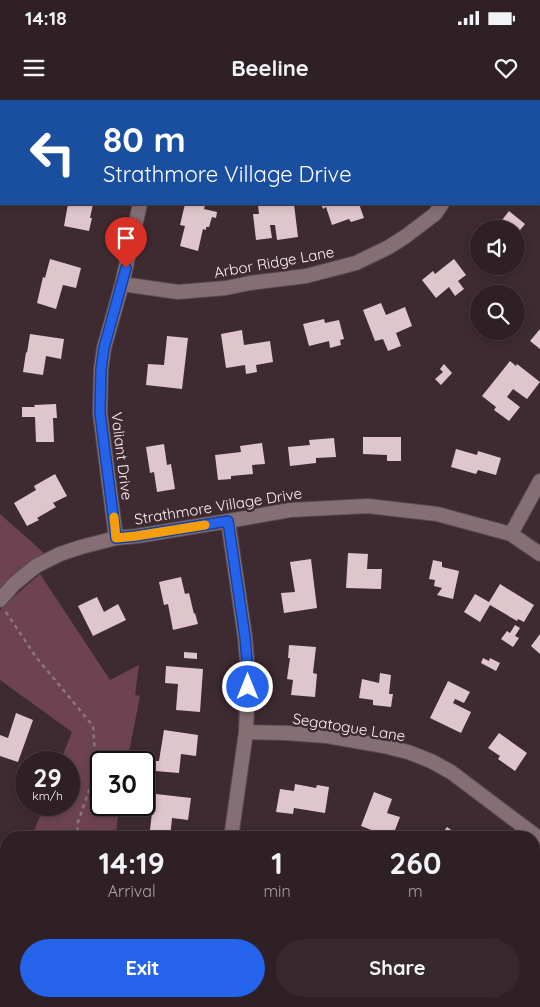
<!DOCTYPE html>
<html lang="en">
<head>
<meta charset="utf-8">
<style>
  body { margin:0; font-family:Quicksand,sans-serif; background:#36282d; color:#f1f3f6; height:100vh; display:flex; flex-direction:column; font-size:19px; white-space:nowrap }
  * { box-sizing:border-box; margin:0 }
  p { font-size:16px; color:#a7a3a7 }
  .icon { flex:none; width:28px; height:28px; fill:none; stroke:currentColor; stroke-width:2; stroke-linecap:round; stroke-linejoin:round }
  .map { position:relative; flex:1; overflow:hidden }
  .sheet { position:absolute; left:0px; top:731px; width:540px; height:176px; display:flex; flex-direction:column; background:#2e2025; border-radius:20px 20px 0 0; box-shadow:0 2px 8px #0003,0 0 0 1px #493e42 }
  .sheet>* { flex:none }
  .guide { position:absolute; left:0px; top:0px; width:540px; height:105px; box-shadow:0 2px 8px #0003,0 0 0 1px #493e42; background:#1a4fa0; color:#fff; overflow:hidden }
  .fabs { position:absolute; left:470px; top:120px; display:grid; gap:10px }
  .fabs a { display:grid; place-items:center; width:55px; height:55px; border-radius:50%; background:#2e2025; box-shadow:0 2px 8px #0003,0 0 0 1px #493e42; font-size:25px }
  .speed { position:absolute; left:15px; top:651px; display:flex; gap:10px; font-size:25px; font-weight:700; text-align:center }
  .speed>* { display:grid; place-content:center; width:65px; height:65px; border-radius:50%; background:#2e2025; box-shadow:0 2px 8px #0003,0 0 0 1px #493e42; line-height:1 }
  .speed small { font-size:12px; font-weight:400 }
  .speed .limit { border:2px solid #111; border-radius:8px; background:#fff; color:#111 }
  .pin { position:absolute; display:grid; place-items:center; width:42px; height:42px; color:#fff; margin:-51px -21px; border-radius:50% 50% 50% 0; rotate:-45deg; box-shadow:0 0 5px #0007 }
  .pin .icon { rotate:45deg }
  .me { position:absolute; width:55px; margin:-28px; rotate:0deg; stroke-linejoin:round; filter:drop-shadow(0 0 4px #0008) }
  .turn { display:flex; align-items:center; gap:18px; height:105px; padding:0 20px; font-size:22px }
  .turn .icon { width:65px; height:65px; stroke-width:2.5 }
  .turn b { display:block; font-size:35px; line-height:42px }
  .eta { display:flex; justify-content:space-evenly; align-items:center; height:85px; text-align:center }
  .eta b { font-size:30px; font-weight:700; line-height:35px }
  .primary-button { display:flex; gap:10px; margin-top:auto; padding:10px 20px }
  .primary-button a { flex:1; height:58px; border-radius:30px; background:#2563eb; color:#fff; font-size:20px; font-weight:700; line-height:58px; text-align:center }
  .primary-button a+a { background:#36282d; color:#f1f3f6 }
  .status { display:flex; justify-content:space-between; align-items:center; height:35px; padding:0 25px; background:#2e2025; direction:ltr }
  .status svg { height:14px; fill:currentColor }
  header { display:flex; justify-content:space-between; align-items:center; height:65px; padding:0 20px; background:#2e2025; font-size:22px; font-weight:700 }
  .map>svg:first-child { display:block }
  .green { fill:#6e4351 }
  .building { fill:#dfc6cd }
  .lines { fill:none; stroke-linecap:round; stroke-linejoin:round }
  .minor-casing { stroke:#59494e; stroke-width:16 }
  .tertiary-casing { stroke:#59494e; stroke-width:16 }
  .path { stroke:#88777c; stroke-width:2.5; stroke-dasharray:4 4; stroke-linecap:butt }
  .minor { stroke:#856f75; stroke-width:14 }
  .tertiary { stroke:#856f75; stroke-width:14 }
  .route-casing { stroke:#184099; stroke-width:12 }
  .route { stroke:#2563eb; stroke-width:9 }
  .slow { stroke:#f59e0b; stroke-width:9 }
  .labels { text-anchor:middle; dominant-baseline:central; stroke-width:5; stroke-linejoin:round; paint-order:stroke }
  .street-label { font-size:15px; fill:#fdf0f4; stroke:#3e2b31 }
</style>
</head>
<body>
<div class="status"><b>14:18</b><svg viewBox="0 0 49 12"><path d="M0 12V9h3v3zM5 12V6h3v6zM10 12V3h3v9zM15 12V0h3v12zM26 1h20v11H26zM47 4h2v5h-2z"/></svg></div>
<header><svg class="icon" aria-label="menu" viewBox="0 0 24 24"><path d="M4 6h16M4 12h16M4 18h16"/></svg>Beeline<svg class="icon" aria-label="heart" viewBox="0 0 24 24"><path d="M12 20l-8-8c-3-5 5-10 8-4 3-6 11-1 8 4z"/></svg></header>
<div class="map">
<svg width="540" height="907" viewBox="0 0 540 907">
  <rect width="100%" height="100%" fill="#3e2b31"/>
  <!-- green -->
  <path class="green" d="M0 414 44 453 0 497Z
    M40 474 110 580 139 565 135 595 140 596 127 662H101V705H120L115 737H32L44 705H69V662H60L72 632 0 580V511L2 507Z
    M6 807V901H100L101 907H0V824Z"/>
  <!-- building -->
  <path class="building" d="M68 104H93L90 118H92L89 131 64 126Z
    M185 104H198L205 105 204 109 217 112 216 118 212 117 209 127H206V130L203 129 198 151 180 146 185 126 180 125Z
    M269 104H274L275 105 294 104 298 137 277 140 275 125H270L272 138 256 140 253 114H259L258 105Z
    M321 104H359L364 118 351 122 349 119 332 125 326 107 323 109Z
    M509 111 525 124 516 135V129H495Z
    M50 159 81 168 76 188 63 185 56 209 37 203 43 177 45 178Z
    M454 159 466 175 458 181 464 189 455 196 449 187 436 198 422 180 433 171 435 174Z
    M381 203 386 215 405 207 412 226 396 233 401 246 388 251 383 239 375 241 363 210Z
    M324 219 325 223 339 220 344 239 340 240 341 245 330 248 329 241 309 246 303 224Z
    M540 229V249L530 241Z
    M242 230 244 245 270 241 273 262 256 265 257 272 246 274 245 265 226 268 221 234Z
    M30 234 64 239 61 259 46 256 43 275 23 272 26 252 27 253Z
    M167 236 188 238 182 289 146 285 148 264 164 265Z
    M510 261 516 266 517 264 540 282 527 299 513 289 507 297 520 307 509 321 494 310 496 307 482 296Z
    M444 264 452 273 441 285 435 279 443 272 440 269Z
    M56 304 57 318H53L54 342H36L35 317H22V307H35L34 305Z
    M363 337H401V361H387V355L363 354Z
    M334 338 336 357 316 358V363L290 366 288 347 310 345 309 340Z
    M262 343 265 364 252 365 253 374 231 376V379L218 380 215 355 241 352 240 346Z
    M164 344 167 365 171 364 175 389 157 392 154 372 150 373 146 347Z
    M456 349 477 355 478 351 501 358 496 375 478 370 476 374 451 367Z
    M55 374 67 396 53 403 56 407 37 418 39 420 27 426 14 403 36 390 34 386Z
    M348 453 368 454 367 469H382L381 489 346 488Z
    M311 459 317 508 284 513 281 493 295 492 290 462Z
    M433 460 442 462V467L459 471 453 499 437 495 442 488 434 486 435 480 429 479Z
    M181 477 185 494 189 493 194 514 195 513 198 524 173 530 168 504 164 505 159 482Z
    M500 484 534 505 524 522 518 519 517 521 490 505 480 522 464 512 475 494 489 502Z
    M97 497 104 512 118 504 126 520 93 536 78 506Z
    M515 525 520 528 515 536 519 538 513 547 501 539 507 531 510 533Z
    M540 534V554L531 546Z
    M289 545 316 547 313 573 317 574 315 597 291 595 293 580 287 579 290 558H288Z
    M184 552 197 553V559L184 558Z
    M483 558 489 561 490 558 500 563 496 571 481 563Z
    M166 566 203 569 200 612 176 610 178 584 165 583Z
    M380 573 391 575 389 594H393L391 607 373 605V600L359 598 362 579 379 583Z
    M448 581 470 592 464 603 455 599 453 603 471 612 461 633 430 618Z
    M16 613 33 620 18 662 0 656V635L8 638Z
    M164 630 198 635 196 656 181 654 179 673 155 671 156 661H159Z
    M499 633 527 653 515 671 498 659 500 656 488 648Z
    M295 684 316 688 317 685 329 687 325 713 294 708 293 714 276 712 280 689 294 691Z
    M374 692 392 699 387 713 400 717 392 738 361 726Z
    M156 694 191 698 188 720 172 718 170 738H149L152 713H153Z
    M447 727 454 732 451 735 454 738H439Z
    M286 901H302L305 905 303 907H286L288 905Z
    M461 901H493L495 907H464Z"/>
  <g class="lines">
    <defs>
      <path id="minor" d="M162 1 163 0
        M518 1V0
        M122 184 178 192 226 188 250 183 306 176 356 163 389 147 406 136 435 114 442 104
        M228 421 245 537 248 572 246 632 231 738
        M511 434 540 381
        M116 438 100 313 101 269 104 248 122 184 140 104
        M246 632 286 633 327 636 384 646 408 652 431 661 451 672 540 739
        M232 901 235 907"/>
      <path id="tertiary" d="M0 500 14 484 36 466 60 454 81 447 116 438 137 436 228 421 290 410 368 406 437 414 511 434 540 454"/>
    </defs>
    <!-- minor casing -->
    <use href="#minor" class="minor-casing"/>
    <!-- tertiary casing -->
    <use href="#tertiary" class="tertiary-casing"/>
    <!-- path -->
    <path class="path" d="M6 512 36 557 93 626 96 670 78 722 77 738
      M22 901 25 907
      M3 907 7 901"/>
    <!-- minor -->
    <use href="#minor" class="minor"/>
    <!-- tertiary -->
    <use href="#tertiary" class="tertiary"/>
  </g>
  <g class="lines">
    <defs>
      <path id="route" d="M126 168 104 248 101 269 100 313 116 438 136 436 228 421 245 537 248 572V587"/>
    </defs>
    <!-- route casing -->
    <use href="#route" class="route-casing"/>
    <!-- route -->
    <use href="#route" class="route"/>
    <!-- slow -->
    <path class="slow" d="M114 417 116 438 136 436 205 425"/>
  </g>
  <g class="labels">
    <!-- street labels -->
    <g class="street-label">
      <text transform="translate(274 162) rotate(-10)">Arbor Ridge Lane</text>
      <text transform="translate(122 356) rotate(83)">Valiant Drive</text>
      <text transform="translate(218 406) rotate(-9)">Strathmore Village Drive</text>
      <text transform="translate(349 627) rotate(9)">Segatogue Lane</text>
    </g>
  </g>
</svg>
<div class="fabs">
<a><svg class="icon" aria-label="sound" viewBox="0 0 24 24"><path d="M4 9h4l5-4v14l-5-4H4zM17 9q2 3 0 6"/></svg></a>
<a><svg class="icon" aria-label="search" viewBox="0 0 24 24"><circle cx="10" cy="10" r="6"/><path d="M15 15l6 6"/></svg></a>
</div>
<div class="speed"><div>29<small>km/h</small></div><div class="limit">30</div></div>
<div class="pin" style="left:126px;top:168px;background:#d93025"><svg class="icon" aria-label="arrive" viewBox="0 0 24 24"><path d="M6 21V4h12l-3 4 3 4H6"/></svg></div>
<svg class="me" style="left:248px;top:587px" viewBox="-20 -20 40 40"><circle r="17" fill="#2563eb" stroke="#fff" stroke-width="3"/><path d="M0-11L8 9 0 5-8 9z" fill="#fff"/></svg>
<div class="guide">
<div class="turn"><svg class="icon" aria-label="left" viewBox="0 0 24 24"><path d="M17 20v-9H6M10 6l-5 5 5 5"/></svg><div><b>80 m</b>Strathmore Village Drive</div></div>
</div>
<section class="sheet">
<div class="eta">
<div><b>14:19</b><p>Arrival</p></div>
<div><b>1</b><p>min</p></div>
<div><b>260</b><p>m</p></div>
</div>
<div class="primary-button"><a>Exit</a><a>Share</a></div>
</section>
</div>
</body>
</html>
